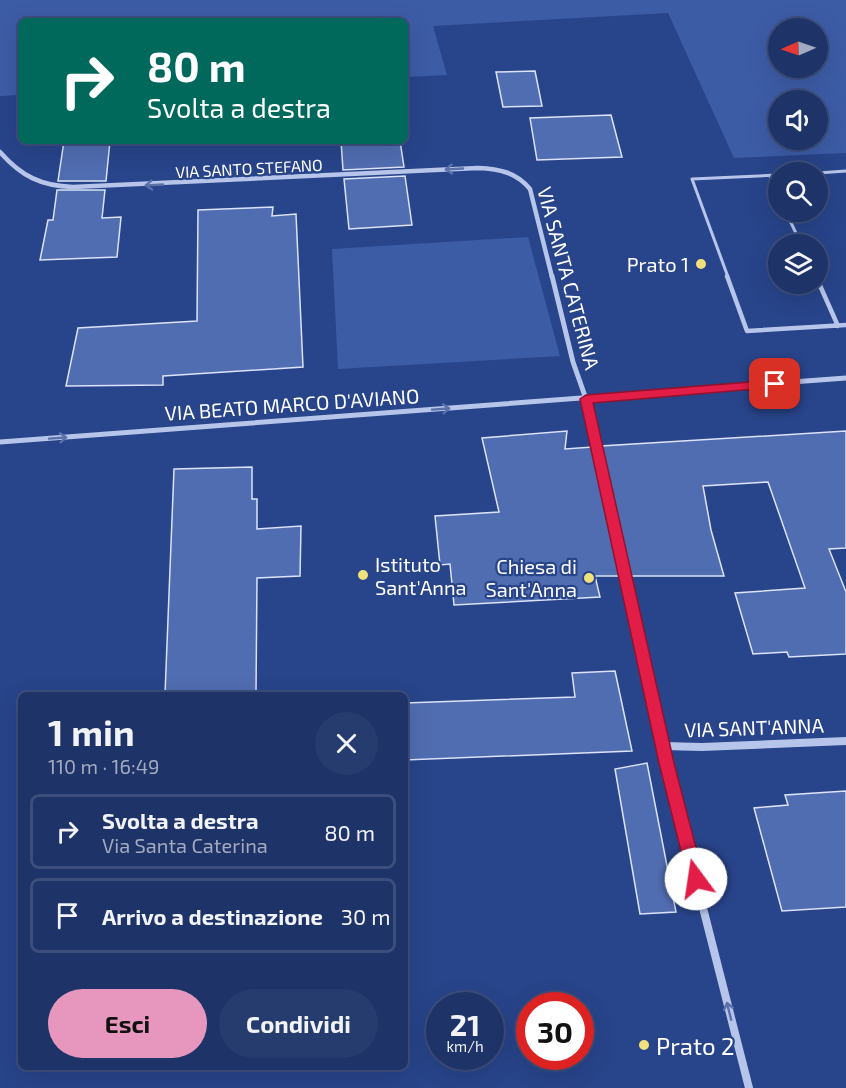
<!DOCTYPE html>
<html lang="it">
<head>
<meta charset="utf-8">
<style>
  body { margin:0; font-family:"Exo 2",sans-serif; background:#263b6e; color:#f1f3f6; height:100vh; display:flex; flex-direction:column; font-size:22px; white-space:nowrap }
  * { box-sizing:border-box; margin:0 }
  p { font-size:20px; color:#a1aac0 }
  .icon { flex:none; width:33px; height:33px; fill:none; stroke:currentColor; stroke-width:2; stroke-linecap:round; stroke-linejoin:round }
  .map { position:relative; flex:1; overflow:hidden }
  .sheet { position:absolute; left:18px; top:692px; width:390px; height:378px; display:flex; flex-direction:column; background:#1e3368; border-radius:9px; box-shadow:0 6px 24px #0002,0 0 0 2px #3c4e7c }
  .sheet>* { flex:none }
  .hud { position:absolute; left:18px; top:18px; width:390px; height:126px; border-radius:9px; box-shadow:0 6px 24px #0002,0 0 0 2px #3c4e7c; background:#00695c; color:#fff; overflow:hidden }
  .needle { width:39px; rotate:268deg }
  .buttons { position:absolute; left:768px; top:18px; display:grid; gap:12px }
  .buttons a { display:grid; place-items:center; width:60px; height:60px; border-radius:50%; background:#1e3368; box-shadow:0 6px 24px #0002,0 0 0 2px #3c4e7c; font-size:30px }
  .speed { position:absolute; left:426px; top:992px; display:flex; gap:12px; font-size:30px; font-weight:700; text-align:center }
  .speed>* { display:grid; place-content:center; width:78px; height:78px; border-radius:50%; background:#1e3368; box-shadow:0 6px 24px #0002,0 0 0 2px #3c4e7c; line-height:1 }
  .speed small { font-size:15px; font-weight:400 }
  .speed .limit { border:9px solid #d22; background:#fff; color:#111 }
  .pin { position:absolute; display:grid; place-items:center; width:51px; height:51px; color:#fff; margin:-26px; border-radius:12px; box-shadow:0 3px 9px #0006 }
  .me { position:absolute; width:66px; margin:-33px; rotate:346deg; stroke-linejoin:round; filter:drop-shadow(0 0 4px #0008) }
  .turn { display:flex; align-items:center; gap:21px; height:126px; padding:0 30px; font-size:27px }
  .turn .icon { width:78px; height:78px; stroke-width:2.5 }
  .turn b { display:block; font-size:42px; line-height:51px }
  .round { display:grid; place-items:center; flex:none; width:63px; height:63px; border-radius:32px; background:#263b6e }
  .summary { display:flex; align-items:center; justify-content:space-between; height:102px; padding:0 30px }
  h1 { font-size:36px; font-weight:700; line-height:45px }
  .primary-button { display:flex; gap:12px; margin-top:auto; padding:12px 30px }
  .primary-button a { flex:1; height:69px; border-radius:36px; background:#e797bd; color:#111; font-size:24px; font-weight:700; line-height:69px; text-align:center }
  .primary-button a+a { background:#263b6e; color:#f1f3f6 }
  ul { padding:0; list-style:none }
  li { display:flex; align-items:center; gap:18px; height:75px; margin:0 12px 9px; padding:0 18px; border:3px solid #3c4e7c; border-radius:9px }
  li div { flex:1 }
  li b { display:block; font-size:22px }
  li em { font-style:normal }
  .map>svg:first-child { display:block }
  .green { fill:#3d5ca6; fill-rule:evenodd }
  .building { fill:#516db1; stroke:#dae3f7; stroke-width:1.5 }
  .lines { fill:none; stroke-linecap:round; stroke-linejoin:round }
  .lane-far1 { stroke:#b6c5e9; stroke-width:3 }
  .lane { stroke:#b6c5e9; stroke-width:4.5 }
  .street-far2 { stroke:#b6c5e9; stroke-width:4.5 }
  .street-far1 { stroke:#b6c5e9; stroke-width:5 }
  .street { stroke:#b6c5e9; stroke-width:8 }
  .oneway { stroke:#5a71ab }
  .route { fill:#e11d48; stroke:#92132f; stroke-width:1.5 }
  .poi-dot { fill:#f1e17c; stroke:#28448a; stroke-width:2 }
  .labels { text-anchor:middle; dominant-baseline:central; stroke-width:4.5; stroke-linejoin:round; paint-order:stroke }
  .far-street-label { font-size:16px; fill:#fff; stroke:#28448a }
  .poi-label { font-size:20px; fill:#fff; stroke:#28448a; text-anchor:end }
  .street-label { font-size:20px; fill:#fff; stroke:#28448a }
  .near-poi-label { font-size:24px; fill:#fff; stroke:#28448a; text-anchor:start }
</style>
</head>
<body>
<div class="map">
<svg width="846" height="1088" viewBox="0 0 846 1088">
  <rect width="100%" height="100%" fill="#28448a"/>
  <!-- green -->
  <path class="green" d="M0 0H846V153L734 158 668 13 433 26 447 75 405 77V21H21V95L0 96ZM778 28H818V68H778ZM778 100H818V140H778Z
    M528 237 560 356 338 369 332 249Z"/>
  <!-- building -->
  <path class="building" d="M535 71 542 106 503 107 496 72Z
    M611 115 622 157 537 160 530 118Z
    M64 141H110L106 181H58Z
    M341 141H400L404 167 343 170Z
    M405 176 412 225 349 229 344 179Z
    M57 190H105L102 218 121 217 117 257 40 260 48 220H53Z
    M273 207 272 216 296 214 303 367 163 376V385L66 386 78 328 197 321 198 210Z
    M567 431 565 449 592 447 620 576H595L600 597 454 605 450 564 440 565 435 516 499 512 482 438Z
    M846 431V548L829 549 846 592V654L789 657 787 652 753 654 735 593 805 588 768 482 703 486 711 530 724 576H630L601 446Z
    M252 467V499H257V529L301 526 300 576 257 578 256 694H165L174 469Z
    M615 671 632 751 405 760V703L575 697 572 673Z
    M647 763 676 912 640 914 615 769Z
    M846 791V907L782 911 754 808 788 805 785 795Z"/>
  <g class="lines">
    <!-- lane-far1 -->
    <path class="lane-far1" d="M818 173 846 171
      M770 176 778 196
      M786 212 801 244
      M728 277 692 179 778 175"/>
    <!-- lane -->
    <path class="lane" d="M727 276 747 331 846 325
      M818 281 838 326"/>
    <!-- street-far2 -->
    <path class="street-far2" d="M0 152C21 176 41 186 73 187L478 168C499 169 516 172 530 189L552 277"/>
    <!-- street-far1 -->
    <path class="street-far1" d="M552 276 573 362 586 399 637 632
      M0 442 846 378"/>
    <!-- street -->
    <path class="street" d="M637 631 666 763 749 1088
      M663 746 702 747 846 741"/>
  </g>
  <!-- one-way arrows -->
  <defs><path id="oneway-shaft" d="M-6 0H5M1.5-3L5.5 0L1.5 3" fill="none" stroke-width="1.6" stroke-linecap="round" stroke-linejoin="round" transform="scale(1.5)"/></defs>
  <g class="oneway">
    <use href="#oneway-shaft" transform="translate(454 169) rotate(177)"/>
    <use href="#oneway-shaft" transform="translate(154 185) rotate(177)"/>
    <use href="#oneway-shaft" transform="translate(441 409) rotate(-4)"/>
    <use href="#oneway-shaft" transform="translate(58 438) rotate(-4)"/>
    <use href="#oneway-shaft" transform="translate(729 1011) rotate(-104)"/>
  </g>
  <!-- route -->
  <path class="route" d="M775 380 781 384 780 387 593 403 674 763 704 879 702 884 696 887 690 884 688 879 659 763 580 399 586 395Z"/>
  <!-- markers -->
  <g class="poi-dot">
    <circle cx="701" cy="264" r="6"/>
    <circle cx="363" cy="575" r="6"/>
    <circle cx="589" cy="578" r="6"/>
    <circle cx="644" cy="1045" r="6"/>
  </g>
  <g class="labels">
    <!-- far-street labels -->
    <g class="far-street-label">
      <text transform="translate(249 168) rotate(-3)">VIA SANTO STEFANO</text>
    </g>
    <!-- poi labels -->
    <g class="poi-label">
      <text x="689" y="264">Prato 1</text>
      <text x="375" y="564" text-anchor="start">Istituto<tspan x="375" dy="23">Sant'Anna</tspan></text>
      <text x="577" y="566">Chiesa di<tspan x="577" dy="23">Sant'Anna</tspan></text>
    </g>
    <!-- street labels -->
    <g class="street-label">
      <text transform="translate(569 278) rotate(75)">VIA SANTA CATERINA</text>
      <text transform="translate(292 404) rotate(-4)">VIA BEATO MARCO D'AVIANO</text>
      <text transform="translate(754 727) rotate(-2)">VIA SANT'ANNA</text>
    </g>
    <!-- near-poi labels -->
    <g class="near-poi-label">
      <text x="656" y="1045">Prato 2</text>
    </g>
  </g>
</svg>
<div class="buttons">
<a><svg class="needle" viewBox="-14 -14 28 28"><path d="M0-13l5 13h-10z" fill="#e53935"/><path d="M0 13l5-13h-10z" fill="#a1aac0"/></svg></a>
<a><svg class="icon" aria-label="sound" viewBox="0 0 24 24"><path d="M4 9h4l5-4v14l-5-4H4zM17 9q2 3 0 6"/></svg></a>
<a><svg class="icon" aria-label="search" viewBox="0 0 24 24"><circle cx="10" cy="10" r="6"/><path d="M15 15l6 6"/></svg></a>
<a><svg class="icon" aria-label="layers" viewBox="0 0 24 24"><path d="M12 4l9 5-9 5-9-5zM3 14l9 5 9-5"/></svg></a>
</div>
<div class="speed"><div>21<small>km/h</small></div><div class="limit">30</div></div>
<div class="pin" style="left:775px;top:384px;background:#d93025"><svg class="icon" aria-label="arrive" viewBox="0 0 24 24"><path d="M6 21V4h12l-3 4 3 4H6"/></svg></div>
<svg class="me" style="left:696px;top:879px" viewBox="-20 -20 40 40"><circle r="19" fill="#fff"/><path d="M0-13L10 11 0 6-10 11z" fill="#e11d48"/></svg>
<div class="hud">
<div class="turn"><svg class="icon" aria-label="right" viewBox="0 0 24 24"><path d="M7 20v-9h11M14 6l5 5-5 5"/></svg><div><b>80 m</b>Svolta a destra</div></div>
</div>
<section class="sheet">
<div class="summary"><div><h1>1 min</h1><p>110 m · 16:49</p></div><a class="round"><svg class="icon" aria-label="close" viewBox="0 0 24 24"><path d="M6 6l12 12M18 6L6 18"/></svg></a></div>
<ul>
<li><svg class="icon" aria-label="right" viewBox="0 0 24 24"><path d="M7 20v-9h11M14 6l5 5-5 5"/></svg><div><b>Svolta a destra</b><p>Via Santa Caterina</p></div><em>80 m</em></li>
<li><svg class="icon" aria-label="arrive" viewBox="0 0 24 24"><path d="M6 21V4h12l-3 4 3 4H6"/></svg><div><b>Arrivo a destinazione</b></div><em>30 m</em></li>
</ul>
<div class="primary-button"><a>Esci</a><a>Condividi</a></div>
</section>
</div>
</body>
</html>
